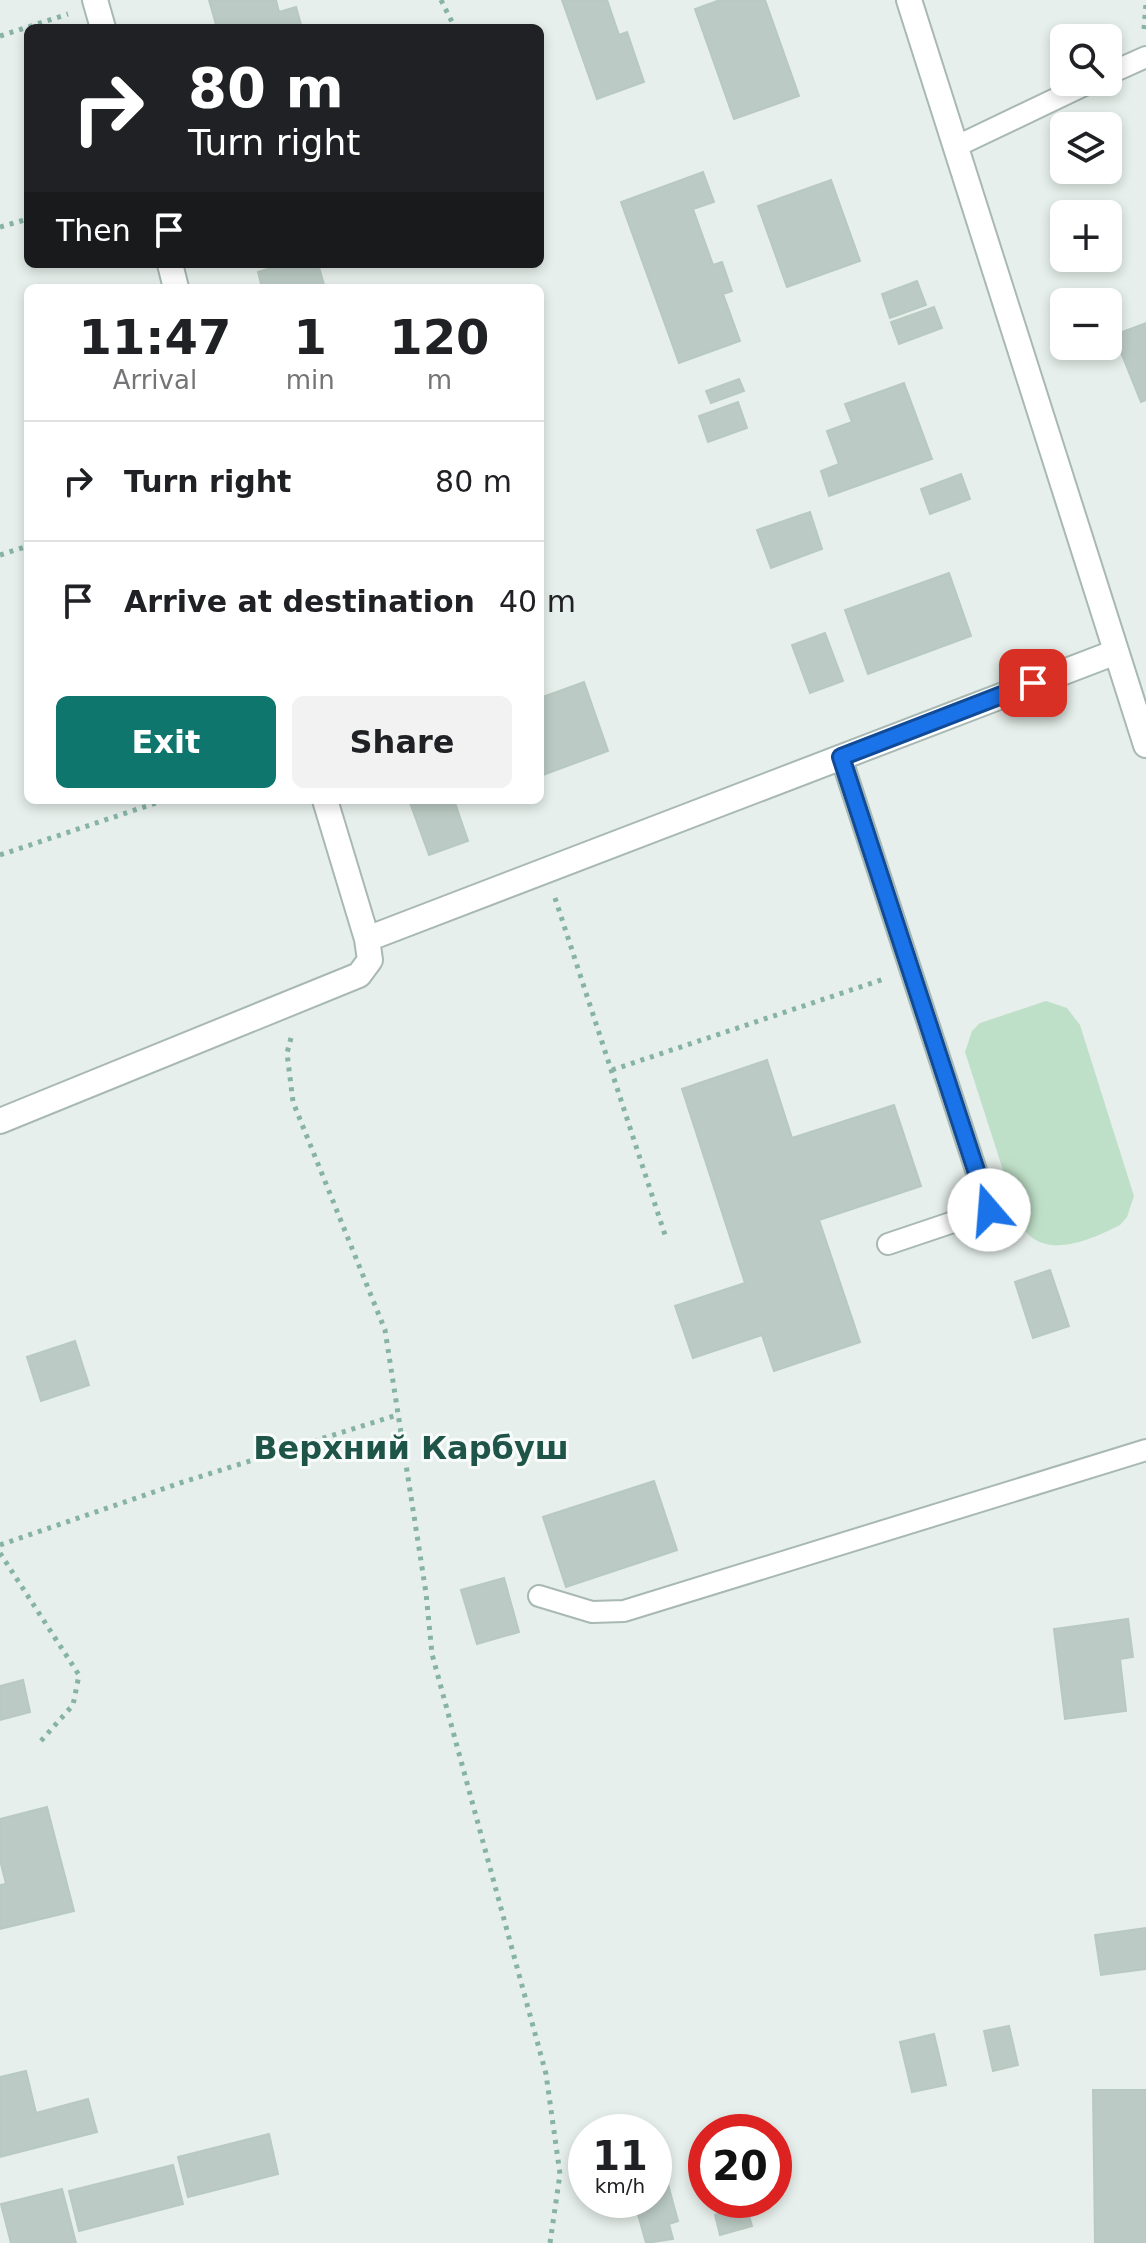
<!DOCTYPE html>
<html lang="en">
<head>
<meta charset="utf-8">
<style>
  body { margin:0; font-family:"DejaVu Sans",sans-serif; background:#f2f2f2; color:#202124; height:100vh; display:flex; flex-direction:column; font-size:30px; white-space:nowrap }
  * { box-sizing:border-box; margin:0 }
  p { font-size:26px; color:#757577 }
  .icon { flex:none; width:44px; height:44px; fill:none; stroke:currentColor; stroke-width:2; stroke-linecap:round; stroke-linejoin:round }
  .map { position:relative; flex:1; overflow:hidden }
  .side { position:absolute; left:24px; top:284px; width:520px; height:520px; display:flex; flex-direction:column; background:#fff; border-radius:12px; box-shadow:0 4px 12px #0003 }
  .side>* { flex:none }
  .hud { position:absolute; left:24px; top:24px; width:520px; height:244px; border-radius:12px; box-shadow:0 4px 12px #0003; background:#202124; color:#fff; overflow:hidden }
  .controls { position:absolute; left:1050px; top:24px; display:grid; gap:16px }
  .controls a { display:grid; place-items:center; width:72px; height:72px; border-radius:12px; background:#fff; box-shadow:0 4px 12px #0003; font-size:40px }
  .speed { position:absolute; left:568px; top:2114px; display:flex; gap:16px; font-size:40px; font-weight:700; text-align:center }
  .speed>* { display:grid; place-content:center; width:104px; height:104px; border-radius:50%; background:#fff; box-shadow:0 4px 12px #0003; line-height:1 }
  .speed small { font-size:20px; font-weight:400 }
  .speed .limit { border:12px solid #d22; background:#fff; color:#111 }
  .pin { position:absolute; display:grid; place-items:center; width:68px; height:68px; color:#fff; margin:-34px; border-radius:16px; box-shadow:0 4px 12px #0006 }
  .me { position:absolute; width:88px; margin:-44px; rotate:342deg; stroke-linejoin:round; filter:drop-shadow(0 0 6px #0008) }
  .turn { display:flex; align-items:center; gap:28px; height:168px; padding:0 32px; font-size:36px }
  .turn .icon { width:104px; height:104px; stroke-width:2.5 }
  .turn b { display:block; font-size:56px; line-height:68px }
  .then { display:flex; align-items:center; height:76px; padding:0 32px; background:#0003; gap:16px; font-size:30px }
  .eta { display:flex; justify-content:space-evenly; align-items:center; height:136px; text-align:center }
  .eta b { font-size:48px; font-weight:600; line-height:56px }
  .action { display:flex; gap:16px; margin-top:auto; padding:16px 32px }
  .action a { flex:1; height:92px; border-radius:12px; background:#0f766e; color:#fff; font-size:32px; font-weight:600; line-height:92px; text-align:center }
  .action a+a { background:#f2f2f2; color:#202124 }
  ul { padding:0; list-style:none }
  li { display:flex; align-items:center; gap:24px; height:120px; padding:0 32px; border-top:2px solid #e0e0e0 }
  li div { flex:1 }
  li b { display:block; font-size:30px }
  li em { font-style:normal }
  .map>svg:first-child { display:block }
  .green { fill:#bfe0c8 }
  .building { fill:#bbcac4; stroke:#b8c9c2; stroke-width:2 }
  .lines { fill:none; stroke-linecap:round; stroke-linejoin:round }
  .lane-casing { stroke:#a8b8b2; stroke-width:24 }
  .street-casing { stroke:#a8b8b2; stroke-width:28 }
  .path { stroke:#86b3a5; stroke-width:5; stroke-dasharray:4 6; stroke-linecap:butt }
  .lane { stroke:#fff; stroke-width:20 }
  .street { stroke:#fff; stroke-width:24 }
  .route-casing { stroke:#114b97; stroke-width:20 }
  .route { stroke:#1a73e8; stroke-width:14 }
  .labels { text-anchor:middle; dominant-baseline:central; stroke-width:6; stroke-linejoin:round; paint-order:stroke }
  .quarter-label { font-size:32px; font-weight:bold; fill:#1f5548; stroke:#f7fbf9 }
</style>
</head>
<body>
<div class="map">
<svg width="1146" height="2243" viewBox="0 0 1146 2243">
  <rect width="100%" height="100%" fill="#e6efeb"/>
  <!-- green -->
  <path class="green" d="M1046 1001 1067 1008 1080 1025 1134 1196 1127 1217 1120 1225C1089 1241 1040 1262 1020 1223L965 1052 972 1031 980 1023Z"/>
  <!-- building -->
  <path class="building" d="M209 0H276L279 12 296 7 302 28H217Z
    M562 0H607L619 35 627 32 644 82 597 99Z
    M720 0H765L799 96 734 119 695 9Z
    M703 172 714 202 693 209 713 265 722 262 732 291 723 294 740 341 679 363 621 202Z
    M831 180 860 261 787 287 758 206Z
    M284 264H318L325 288H262L258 272Z
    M917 281 926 305 890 318 882 294Z
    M934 307 942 328 899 344 891 322Z
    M1146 323V400L1141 402 1114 335Z
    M739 379 744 391 711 403 706 391Z
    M904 383 932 459 829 496 821 471 839 464 827 431 852 422 845 404Z
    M738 402 747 428 708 442 699 416Z
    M961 474 970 499 930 514 921 489Z
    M810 512 822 549 771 568 757 530Z
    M949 573 971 636 868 674 845 610Z
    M825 633 843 681 810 693 792 645Z
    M584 682 608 751 540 776V698Z
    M409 800H454L468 841 429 855Z
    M767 1060 792 1138 894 1105 921 1186 819 1220 860 1342 774 1371 762 1335 693 1358 675 1306 745 1283 682 1089Z
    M1050 1270 1069 1326 1033 1338 1015 1282Z
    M75 1341 89 1385 41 1401 27 1357Z
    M654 1481 677 1550 566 1587 543 1517Z
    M504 1578 519 1632 477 1644 461 1590Z
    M1128 1619 1133 1657 1120 1659 1126 1711 1065 1719 1054 1629Z
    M23 1680 30 1712 0 1720V1686Z
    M47 1807 74 1911 0 1929V1885L6 1884 0 1860V1819Z
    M1146 1928V1969L1101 1975 1095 1935Z
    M1009 2026 1018 2065 993 2071 984 2031Z
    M934 2034 946 2085 912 2092 900 2042Z
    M26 2071 36 2113 88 2099 97 2132 0 2157V2077Z
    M1093 2090H1146V2243H1095Z
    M269 2134 278 2174 188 2197 178 2157Z
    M173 2165 183 2204 79 2231 69 2191Z
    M666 2177 678 2221 669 2224 673 2239 646 2243 634 2200H654V2181Z
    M62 2189 76 2243H11L1 2204Z
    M746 2205 752 2226 720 2235 715 2215Z"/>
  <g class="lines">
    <defs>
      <path id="lane" d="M1108 74 1146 57
        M955 147 1091 82
        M841 757 989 1210 888 1244
        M539 1596 592 1612 624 1611 1146 1450"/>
      <path id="street" d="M95 0 103 28
        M909 0 1146 745
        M170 264 176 288
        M325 800 367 939
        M0 1121 359 975 370 960 367 939 1116 652"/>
    </defs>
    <!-- lane casing -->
    <use href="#lane" class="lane-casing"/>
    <!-- street casing -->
    <use href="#street" class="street-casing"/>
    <!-- path -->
    <path class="path" d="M441 0 455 28
      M1144 29 1146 3
      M0 36 68 14
      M0 227 28 219
      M0 555 28 546
      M0 855 165 800
      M555 898 666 1238
      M291 1038 287 1053 293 1102 385 1330 426 1593 432 1654 546 2074 560 2174 550 2243
      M612 1070 884 979
      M0 1545 180 1483 397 1415
      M0 1553 79 1675 73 1705 40 1742"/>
    <!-- lane -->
    <use href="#lane" class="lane"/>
    <!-- street -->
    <use href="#street" class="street"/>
  </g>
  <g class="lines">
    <defs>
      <path id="route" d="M989 1210 841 757 1033 683"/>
    </defs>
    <!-- route casing -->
    <use href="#route" class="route-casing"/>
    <!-- route -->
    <use href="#route" class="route"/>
  </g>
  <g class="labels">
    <!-- quarter labels -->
    <g class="quarter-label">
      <text x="411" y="1448">Верхний Карбуш</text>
    </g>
  </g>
</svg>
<div class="controls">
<a><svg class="icon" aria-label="search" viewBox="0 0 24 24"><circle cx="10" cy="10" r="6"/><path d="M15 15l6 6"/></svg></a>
<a><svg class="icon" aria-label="layers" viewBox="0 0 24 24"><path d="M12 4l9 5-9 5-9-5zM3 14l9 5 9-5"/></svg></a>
<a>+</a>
<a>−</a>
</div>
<div class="speed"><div>11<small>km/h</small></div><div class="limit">20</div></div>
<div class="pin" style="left:1033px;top:683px;background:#d93025"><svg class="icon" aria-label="arrive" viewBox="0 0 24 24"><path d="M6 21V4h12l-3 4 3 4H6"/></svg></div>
<svg class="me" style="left:989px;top:1210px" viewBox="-20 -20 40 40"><circle r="19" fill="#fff"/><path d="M0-13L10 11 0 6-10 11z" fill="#1a73e8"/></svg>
<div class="hud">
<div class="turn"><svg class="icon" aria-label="right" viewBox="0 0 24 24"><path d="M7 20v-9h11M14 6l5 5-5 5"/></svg><div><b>80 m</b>Turn right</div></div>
<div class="then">Then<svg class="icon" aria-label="arrive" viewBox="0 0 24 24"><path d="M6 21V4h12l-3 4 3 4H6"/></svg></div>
</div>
<section class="side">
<div class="eta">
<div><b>11:47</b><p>Arrival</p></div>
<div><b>1</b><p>min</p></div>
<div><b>120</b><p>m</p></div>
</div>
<ul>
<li><svg class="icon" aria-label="right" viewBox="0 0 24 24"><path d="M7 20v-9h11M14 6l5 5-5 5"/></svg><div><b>Turn right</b></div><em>80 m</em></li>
<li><svg class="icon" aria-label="arrive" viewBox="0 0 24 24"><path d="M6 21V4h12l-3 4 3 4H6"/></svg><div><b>Arrive at destination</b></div><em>40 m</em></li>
</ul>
<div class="action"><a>Exit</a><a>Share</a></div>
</section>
</div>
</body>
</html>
